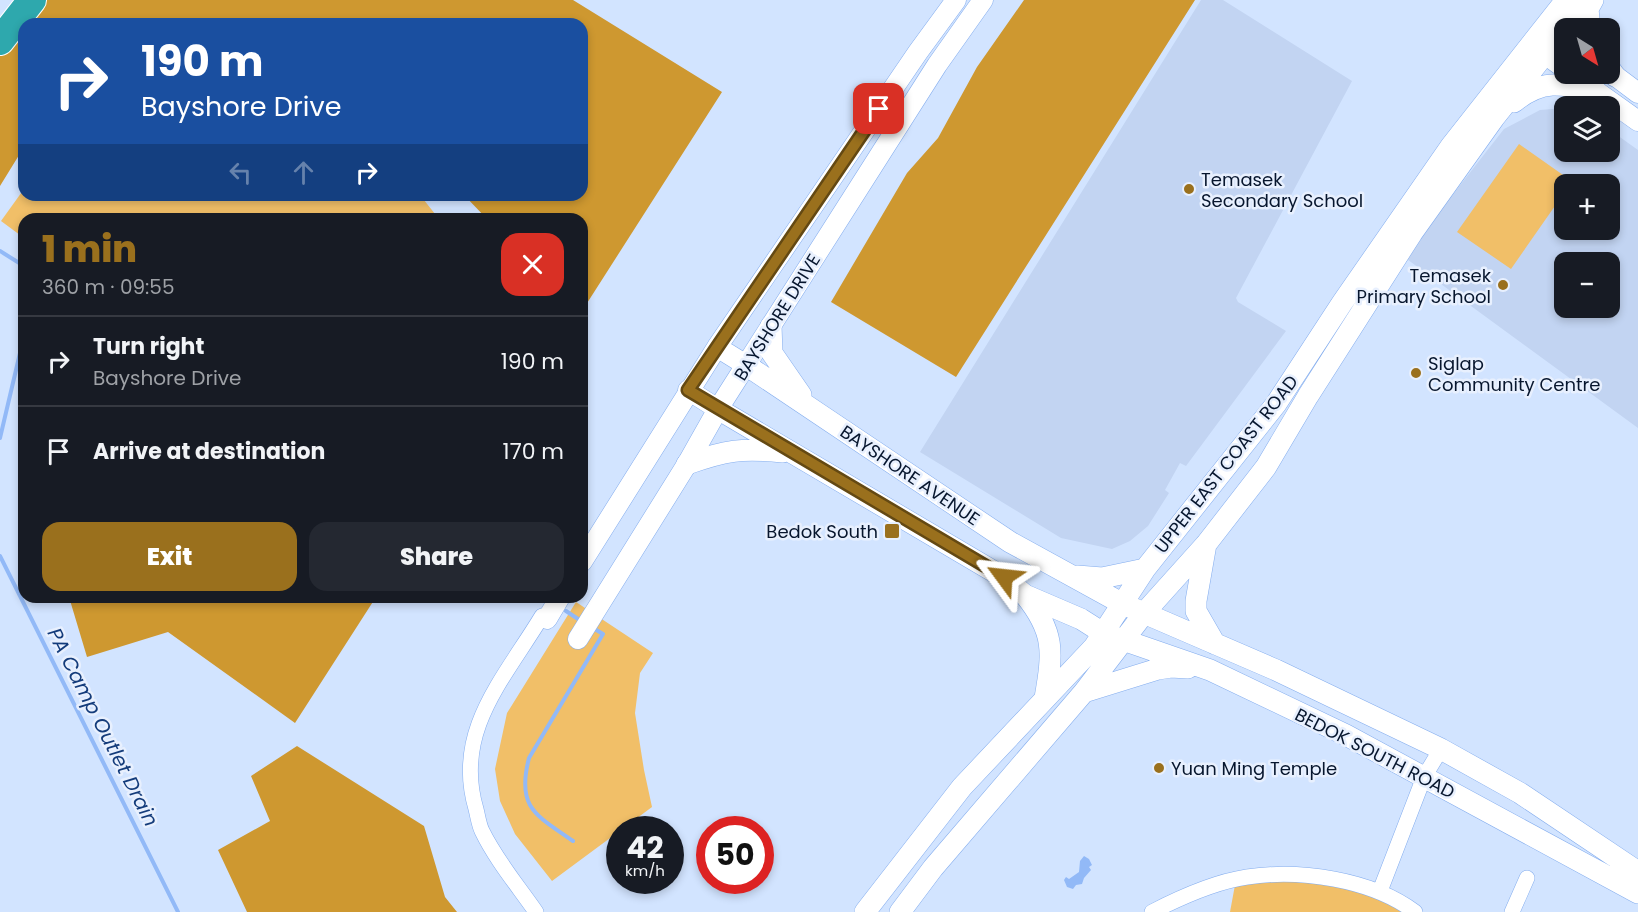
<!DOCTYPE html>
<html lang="en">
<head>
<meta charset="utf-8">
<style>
  body { margin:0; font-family:Poppins,sans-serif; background:#242831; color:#f1f3f6; height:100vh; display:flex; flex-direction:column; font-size:22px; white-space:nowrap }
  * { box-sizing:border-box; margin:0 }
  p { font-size:20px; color:#9ea1a6 }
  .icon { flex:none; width:33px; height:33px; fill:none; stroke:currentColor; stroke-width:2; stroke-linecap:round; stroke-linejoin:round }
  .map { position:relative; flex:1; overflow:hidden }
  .panel { position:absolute; left:18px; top:213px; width:570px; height:390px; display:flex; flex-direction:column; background:#171b24; border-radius:18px; box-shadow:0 3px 9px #0003 }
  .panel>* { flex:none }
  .guide { position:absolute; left:18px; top:18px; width:570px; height:183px; border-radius:18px; box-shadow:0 3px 9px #0003; background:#1a4fa0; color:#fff; overflow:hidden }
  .needle { width:39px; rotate:143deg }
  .fabs { position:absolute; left:1554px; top:18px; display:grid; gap:12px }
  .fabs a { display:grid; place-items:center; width:66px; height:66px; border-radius:12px; background:#171b24; box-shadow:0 3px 9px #0003; font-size:30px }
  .speed { position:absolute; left:606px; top:816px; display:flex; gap:12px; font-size:30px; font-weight:700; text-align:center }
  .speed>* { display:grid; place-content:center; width:78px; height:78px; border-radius:50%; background:#171b24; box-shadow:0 3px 9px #0003; line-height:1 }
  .speed small { font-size:15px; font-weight:400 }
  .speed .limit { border:9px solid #d22; background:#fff; color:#111 }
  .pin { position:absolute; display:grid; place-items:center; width:51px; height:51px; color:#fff; margin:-26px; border-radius:12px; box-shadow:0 3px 9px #0006 }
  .me { position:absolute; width:66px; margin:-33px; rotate:300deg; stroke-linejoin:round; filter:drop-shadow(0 0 4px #0008) }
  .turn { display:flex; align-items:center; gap:21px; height:126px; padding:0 24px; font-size:27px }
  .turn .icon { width:78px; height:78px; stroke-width:2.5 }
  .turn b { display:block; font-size:42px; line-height:51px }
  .lanes { display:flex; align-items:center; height:57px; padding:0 24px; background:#0003; justify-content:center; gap:30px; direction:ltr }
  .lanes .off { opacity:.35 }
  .round { display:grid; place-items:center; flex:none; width:63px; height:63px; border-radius:18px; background:#242831 }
  .headline { display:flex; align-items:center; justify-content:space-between; height:102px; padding:0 24px }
  h1 { font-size:36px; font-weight:800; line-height:45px; color:#9a701d }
  .primary-button { display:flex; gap:12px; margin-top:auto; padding:12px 24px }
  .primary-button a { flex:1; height:69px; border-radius:18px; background:#9a701d; color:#fff; font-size:24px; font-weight:800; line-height:69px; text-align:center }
  .primary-button a+a { background:#242831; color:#f1f3f6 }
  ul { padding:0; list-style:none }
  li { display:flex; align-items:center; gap:18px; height:90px; padding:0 24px; border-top:2px solid #363941 }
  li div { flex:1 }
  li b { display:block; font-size:22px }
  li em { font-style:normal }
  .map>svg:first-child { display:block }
  .built { fill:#c2d4f2; fill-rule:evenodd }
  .green { fill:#f1bf68 }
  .forest { fill:#ce9830 }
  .water { fill:#92b9f7 }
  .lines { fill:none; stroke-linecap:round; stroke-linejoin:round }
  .stream { stroke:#92b9f7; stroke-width:4 }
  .minor-casing { stroke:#84adee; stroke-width:16 }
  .tertiary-casing { stroke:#84adee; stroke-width:21 }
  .secondary-casing { stroke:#84adee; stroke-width:22 }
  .motorway-casing { stroke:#fff; stroke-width:30 }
  .minor { stroke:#fff; stroke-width:15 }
  .tertiary { stroke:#fff; stroke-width:20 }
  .secondary { stroke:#fff; stroke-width:21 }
  .motorway { stroke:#2ea8ad; stroke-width:28 }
  .route-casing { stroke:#644913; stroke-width:15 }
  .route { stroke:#9a701d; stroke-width:10 }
  .poi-dot { fill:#9a701d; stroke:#e8f0fe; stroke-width:2 }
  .labels { text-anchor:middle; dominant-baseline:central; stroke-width:5; stroke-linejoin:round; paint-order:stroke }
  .poi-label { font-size:18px; fill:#07162e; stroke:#e8f0fe; text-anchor:start }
  .street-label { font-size:18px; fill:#07162e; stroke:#e8f0fe }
  .water-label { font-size:20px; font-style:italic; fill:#143c7b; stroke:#e8f0fe }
</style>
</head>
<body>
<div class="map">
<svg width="1638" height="912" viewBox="0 0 1638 912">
  <rect width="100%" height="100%" fill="#d2e4ff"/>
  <!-- built -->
  <path class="built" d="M1201 0H1223L1352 81 1236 298 1238 302 1286 331 1186 466 1180 463 1165 490 1169 493 1148 526 1130 541 1112 549 1061 538 920 452Z
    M1564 108V152H1610V130L1638 150V428L1404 257 1504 129 1540 110ZM1564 184H1610V230H1564ZM1564 262H1610V308H1564Z"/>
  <!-- green -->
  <path class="green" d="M1519 144 1573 182 1571 184H1564V193L1511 269 1457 232Z
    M24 189V195H420L439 219H24V238L1 221Z
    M576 602 653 653 640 673 635 713 644 770 652 807 552 881 515 834 500 801 495 769 507 713Z
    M1271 880 1336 883 1410 912H1230L1235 885Z"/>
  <!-- forest -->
  <path class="forest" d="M35 0H573L722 92 582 311V219H487L464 195H582V24H24V147L0 186V44Z
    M1024 0H1195L956 377 831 302 907 173 938 138 977 67Z
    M69 597H376L295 723 168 632 87 657Z
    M297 746 424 826 445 897 457 912H247L218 850 270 821 251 776Z"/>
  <!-- water -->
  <path class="water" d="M1084 856 1089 859 1092 865 1089 867 1091 870 1084 878 1082 884 1076 885 1073 889 1067 887 1064 880 1066 877 1069 879 1079 872 1080 861Z"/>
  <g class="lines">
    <!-- stream -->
    <path class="stream" d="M0 251 24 266
      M0 438 24 336
      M0 556 178 912
      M566 611 581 621
      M573 841C536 815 516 808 529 758L603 634 593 628"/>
    <defs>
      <path id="minor" d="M1380 891 1424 777 1441 749
        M536 912C518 886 496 860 482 831 479 825 478 817 476 809 453 731 504 679 542 616
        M1152 912C1181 897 1214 882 1247 877 1300 869 1371 879 1415 912
        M1512 912 1527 878"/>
      <path id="tertiary" d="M1532 45 1564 68
        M1610 72 1638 93
        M1572 74 1638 121
        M717 347 746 365
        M688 390 718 409
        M582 562 717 347 918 52 956 0
        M547 619 560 597
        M578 639 687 464 718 409 937 65 983 0"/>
      <path id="secondary" d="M1566 28 1588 0
        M1590 28 1588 9 1593 0
        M1610 69 1615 76
        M1514 102C1543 78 1563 84 1597 92
        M771 326 772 353 801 395
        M746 365 1010 542 1123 604 1276 670 1441 749 1520 793 1638 872
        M718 409 1003 577 1025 595 1081 619 1103 633 1210 670 1346 735 1638 893
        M687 464C726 450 742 448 783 452
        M1206 544 1196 601V611L1215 644
        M1077 576 1102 578 1145 569
        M1025 595C1055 632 1053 652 1045 698
        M1084 692 1158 669 1171 667 1188 668
        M865 912 962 787 1094 647 1145 569 1276 404 1342 303 1451 146 1566 0
        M900 912 933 868 1084 692 1145 612 1207 543 1266 467 1308 396 1412 233 1494 118 1564 30"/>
      <path id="motorway" d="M0 41 32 0"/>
    </defs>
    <!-- minor casing -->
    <use href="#minor" class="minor-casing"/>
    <!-- tertiary casing -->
    <use href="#tertiary" class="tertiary-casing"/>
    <!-- secondary casing -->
    <use href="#secondary" class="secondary-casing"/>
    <!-- motorway casing -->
    <use href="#motorway" class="motorway-casing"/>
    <!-- minor -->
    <use href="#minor" class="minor"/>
    <!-- tertiary -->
    <use href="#tertiary" class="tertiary"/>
    <!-- secondary -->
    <use href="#secondary" class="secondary"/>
    <!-- motorway -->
    <use href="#motorway" class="motorway"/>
  </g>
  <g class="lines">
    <defs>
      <path id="route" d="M879 109 688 390 1004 577"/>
    </defs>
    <!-- route casing -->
    <use href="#route" class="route-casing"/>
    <!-- route -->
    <use href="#route" class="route"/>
  </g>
  <!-- markers -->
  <g class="poi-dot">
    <circle cx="1189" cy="189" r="6"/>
    <circle cx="1503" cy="285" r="6"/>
    <circle cx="1416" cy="373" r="6"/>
    <rect x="884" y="523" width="16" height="16" rx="3"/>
    <circle cx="1159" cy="768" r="6"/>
  </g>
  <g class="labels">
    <!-- poi labels -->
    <g class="poi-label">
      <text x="1201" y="179">Temasek<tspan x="1201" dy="21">Secondary School</tspan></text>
      <text x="1491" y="275" text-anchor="end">Temasek<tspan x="1491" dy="21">Primary School</tspan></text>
      <text x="1428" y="363">Siglap<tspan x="1428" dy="21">Community Centre</tspan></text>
      <text x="878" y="531" text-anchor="end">Bedok South</text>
      <text x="1171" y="768">Yuan Ming Temple</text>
    </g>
    <!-- street labels -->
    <g class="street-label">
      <text transform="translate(777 317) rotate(-58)">BAYSHORE DRIVE</text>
      <text transform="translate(1226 464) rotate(-52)">UPPER EAST COAST ROAD</text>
      <text transform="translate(910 475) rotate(34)">BAYSHORE AVENUE</text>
      <text transform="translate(1375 753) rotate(27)">BEDOK SOUTH ROAD</text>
    </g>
    <!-- water labels -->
    <g class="water-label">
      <text transform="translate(103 727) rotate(63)">PA Camp Outlet Drain</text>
    </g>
  </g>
</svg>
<div class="fabs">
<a><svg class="needle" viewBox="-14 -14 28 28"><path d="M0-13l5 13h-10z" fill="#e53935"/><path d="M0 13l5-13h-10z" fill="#9ea1a6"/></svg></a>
<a><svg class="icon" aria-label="layers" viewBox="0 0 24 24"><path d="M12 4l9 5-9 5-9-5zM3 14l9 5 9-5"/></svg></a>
<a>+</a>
<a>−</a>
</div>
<div class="speed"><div>42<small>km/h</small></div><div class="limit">50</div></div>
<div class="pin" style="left:879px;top:109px;background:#d93025"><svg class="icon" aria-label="arrive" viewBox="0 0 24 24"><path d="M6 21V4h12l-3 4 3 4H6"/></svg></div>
<svg class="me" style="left:1004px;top:577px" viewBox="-20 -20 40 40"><path d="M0-17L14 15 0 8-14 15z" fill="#9a701d" stroke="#fff" stroke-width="4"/></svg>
<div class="guide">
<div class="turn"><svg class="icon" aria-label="right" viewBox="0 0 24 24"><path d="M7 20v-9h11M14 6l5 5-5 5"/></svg><div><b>190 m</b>Bayshore Drive</div></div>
<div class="lanes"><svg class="icon off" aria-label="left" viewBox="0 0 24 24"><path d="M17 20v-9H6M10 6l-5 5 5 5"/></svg><svg class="icon off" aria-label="ahead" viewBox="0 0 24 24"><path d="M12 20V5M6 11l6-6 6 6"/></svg><svg class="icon" aria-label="right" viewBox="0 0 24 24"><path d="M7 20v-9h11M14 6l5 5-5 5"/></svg></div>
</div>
<section class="panel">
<div class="headline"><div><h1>1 min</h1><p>360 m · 09:55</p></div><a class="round" style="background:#d93025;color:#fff"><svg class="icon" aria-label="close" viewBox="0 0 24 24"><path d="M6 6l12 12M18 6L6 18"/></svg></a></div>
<ul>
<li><svg class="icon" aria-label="right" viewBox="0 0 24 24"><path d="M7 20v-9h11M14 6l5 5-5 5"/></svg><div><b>Turn right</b><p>Bayshore Drive</p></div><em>190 m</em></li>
<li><svg class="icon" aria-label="arrive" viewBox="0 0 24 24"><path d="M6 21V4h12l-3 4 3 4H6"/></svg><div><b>Arrive at destination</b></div><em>170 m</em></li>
</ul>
<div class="primary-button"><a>Exit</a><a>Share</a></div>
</section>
</div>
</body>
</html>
